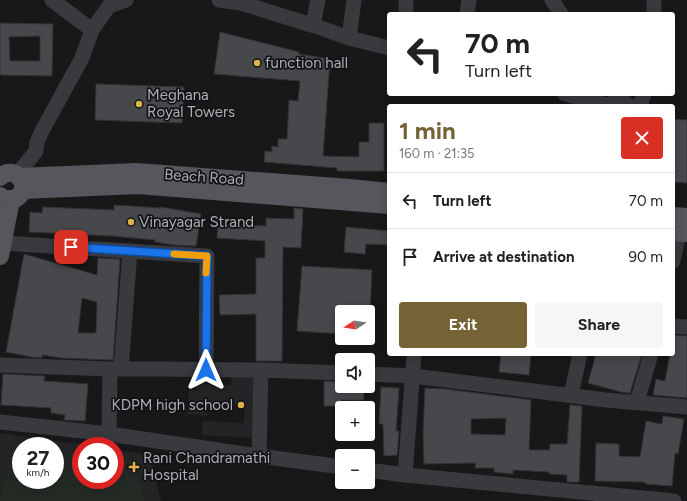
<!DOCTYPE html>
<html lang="en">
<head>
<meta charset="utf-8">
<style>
  body { margin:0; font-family:Figtree,sans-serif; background:#f6f6f6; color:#222; height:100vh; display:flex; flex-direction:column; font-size:15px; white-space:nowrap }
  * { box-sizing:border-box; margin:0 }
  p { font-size:13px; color:#767676 }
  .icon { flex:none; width:22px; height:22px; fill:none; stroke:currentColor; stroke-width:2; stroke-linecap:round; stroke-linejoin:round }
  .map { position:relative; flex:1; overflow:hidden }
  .drawer { position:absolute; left:387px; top:104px; width:288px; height:252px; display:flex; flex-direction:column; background:#fff; border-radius:4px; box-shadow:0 2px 10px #0003 }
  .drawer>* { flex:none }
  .guide { position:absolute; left:387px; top:12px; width:288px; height:84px; border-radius:4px; box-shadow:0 2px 10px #0003; background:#fff; color:#222; overflow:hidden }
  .needle { width:26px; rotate:258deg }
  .fabs { position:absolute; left:335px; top:305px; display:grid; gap:8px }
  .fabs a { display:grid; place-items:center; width:40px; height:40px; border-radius:4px; background:#fff; box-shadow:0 2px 10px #0003; font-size:20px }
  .speed { position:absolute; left:12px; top:437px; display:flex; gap:8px; font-size:20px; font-weight:700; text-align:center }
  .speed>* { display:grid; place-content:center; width:52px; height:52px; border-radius:50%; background:#fff; box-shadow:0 2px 10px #0003; line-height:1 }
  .speed small { font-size:10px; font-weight:400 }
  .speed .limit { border:6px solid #d22; background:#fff; color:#111 }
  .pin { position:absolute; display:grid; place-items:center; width:34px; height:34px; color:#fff; margin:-17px; border-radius:8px; box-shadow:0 2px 6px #0006 }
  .me { position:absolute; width:44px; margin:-22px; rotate:0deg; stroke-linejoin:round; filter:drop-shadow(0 0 3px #0008) }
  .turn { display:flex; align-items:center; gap:14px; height:84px; padding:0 12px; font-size:18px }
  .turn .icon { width:52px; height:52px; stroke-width:2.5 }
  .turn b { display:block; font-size:28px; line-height:34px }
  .round { display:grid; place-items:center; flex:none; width:42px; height:42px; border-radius:4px; background:#f6f6f6 }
  .summary { display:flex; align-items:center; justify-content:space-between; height:68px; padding:0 12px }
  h1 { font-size:24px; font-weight:700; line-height:30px; color:#766335 }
  .action { display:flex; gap:8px; margin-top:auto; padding:8px 12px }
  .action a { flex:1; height:46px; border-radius:4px; background:#766335; color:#fff; font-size:16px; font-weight:700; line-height:46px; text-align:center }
  .action a+a { background:#f6f6f6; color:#222 }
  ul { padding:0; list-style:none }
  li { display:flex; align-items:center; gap:12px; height:56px; padding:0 12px; border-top:1px solid #e0e0e0 }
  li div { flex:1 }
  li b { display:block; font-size:15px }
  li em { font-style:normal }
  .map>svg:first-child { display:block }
  .built { fill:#242426; fill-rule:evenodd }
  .green { fill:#242b25 }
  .building { fill:#47484b; stroke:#323235; fill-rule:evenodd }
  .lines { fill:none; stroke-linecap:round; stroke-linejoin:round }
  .minor { stroke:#393a3e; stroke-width:15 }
  .major { stroke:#55575c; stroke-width:18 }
  .route-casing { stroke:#114b97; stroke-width:10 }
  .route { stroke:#1a73e8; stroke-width:7 }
  .slow { stroke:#f59e0b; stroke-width:7 }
  .poi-dot { fill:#ddb34c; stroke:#131314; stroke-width:1.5 }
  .labels { text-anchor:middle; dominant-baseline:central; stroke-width:3.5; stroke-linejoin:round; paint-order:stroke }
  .poi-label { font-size:15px; fill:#abaeb7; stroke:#131314; text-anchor:start }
  .street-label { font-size:15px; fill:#abaeb7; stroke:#131314 }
</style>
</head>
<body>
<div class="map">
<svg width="687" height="501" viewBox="0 0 687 501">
  <rect width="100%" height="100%" fill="#181819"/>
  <!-- built -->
  <path class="built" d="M232 373 257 374 254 438 202 435 203 421 244 423 245 406 208 404 207 416 187 414 189 390H196V383L231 385Z
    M0 433 91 446H81V480H115V450L150 455 161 501H0ZM21 446H55V480H21Z"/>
  <!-- green -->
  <path class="green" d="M12 450 21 451V480H55V453L81 455V480H115V458L132 459 144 501H0Z"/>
  <!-- building -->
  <path class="building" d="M0 23 53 24 52 76 0 75ZM40 36V61H10L9 37Z
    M220 32 299 52V54L330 59 323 156 359 157V142H369V123H384V171H337V168L264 162 265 151 272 152V146L278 147V139H287L289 100 298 101 300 81 214 74Z
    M96 84 184 87 182 123 95 120Z
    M673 119 687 120V183L673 182Z
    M114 205 160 208 161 207 201 214 196 246 174 245 155 242V240L112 236 29 232 30 212 42 213 43 207 114 210Z
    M294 208 303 209 301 248 283 247 282 361H256V314L220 315 219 295 256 294V258H265V241L217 238 218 224 266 226V218L294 219Z
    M346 227 389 231V245L366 244 365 254 344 252Z
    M24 254 97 275 98 258 120 259 113 360 62 358 42 355V358L31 357 6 352ZM82 298 97 302 96 333H78Z
    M302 266 372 270 370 312H342V334L297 331Z
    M673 335 687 336V398L653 395 656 379 665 381 670 354H673Z
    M501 354H531L529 375 499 372Z
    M596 354H642L630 393 621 392 588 383Z
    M3 374 45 376 44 381 88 384 85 421 64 420 65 415 51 413V408L1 405Z
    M324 381 341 382V386H363L364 400H341V406H324Z
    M381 387 399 388 396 431H399L397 455 384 456 383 424H379Z
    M425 388 445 389 531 400 529 450H550V444H567L570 405 582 406 579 482H567V475L549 474V472L513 470V474L494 472V468H475L476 463 424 464 423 434ZM506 418 505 435 471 434V419Z
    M663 416 684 419 678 454 675 453 672 486 645 484V482L595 481 596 443 619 444V456L640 457 646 421 662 424Z"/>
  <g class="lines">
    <!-- minor -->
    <path class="minor" d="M52 0 92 30
      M219 0 241 3 318 27 349 38 389 48
      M552 0 561 14
      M654 0V14
      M406 14V0
      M467 14 469 0
      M313 25 318 0
      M349 38 354 0
      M565 94 611 106
      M615 94 629 106
      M640 106 644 94
      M17 175 36 151 37 142 42 131 82 58 92 30 109 6 126 0
      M3 243 207 256 206 370
      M673 261 677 242
      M673 326 687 327
      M0 365 110 369H156L261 370 342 373
      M121 369 130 251
      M368 374 413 376 606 400 687 407
      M571 395 580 354
      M637 402 651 354
      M0 422 109 434 259 456 342 467
      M109 434 110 369
      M259 456 261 370
      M368 470 405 475 674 501
      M405 475 414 354"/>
    <!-- major -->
    <path class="major" d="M0 177C16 163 34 188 15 199H4L0 196
      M19 177 136 172 350 188 389 192
      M23 190 138 185 389 205
      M673 216 687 217
      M673 232 687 233
      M0 256 11 200"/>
  </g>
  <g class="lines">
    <defs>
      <path id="route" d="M71 247 207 256 206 370"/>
    </defs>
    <!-- route casing -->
    <use href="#route" class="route-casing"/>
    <!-- route -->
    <use href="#route" class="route"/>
    <!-- slow -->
    <path class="slow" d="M174 254 207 256 206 273"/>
  </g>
  <!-- markers -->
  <g class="poi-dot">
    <circle cx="257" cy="63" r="4"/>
    <circle cx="139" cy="104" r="4"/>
    <circle cx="131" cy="222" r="4"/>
    <circle cx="241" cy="405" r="4"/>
    <path d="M132 461h4v4h4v4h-4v4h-4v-4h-4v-4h4z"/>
  </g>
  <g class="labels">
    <!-- poi labels -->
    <g class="poi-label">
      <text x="265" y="63">function hall</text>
      <text x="147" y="95">Meghana<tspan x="147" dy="17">Royal Towers</tspan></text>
      <text x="139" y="222">Vinayagar Strand</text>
      <text x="233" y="405" text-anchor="end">KDPM high school</text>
      <text x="143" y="458">Rani Chandramathi<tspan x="143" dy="17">Hospital</tspan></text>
    </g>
    <!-- street labels -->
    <g class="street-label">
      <text transform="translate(204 177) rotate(4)">Beach Road</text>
    </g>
  </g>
</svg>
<div class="fabs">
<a><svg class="needle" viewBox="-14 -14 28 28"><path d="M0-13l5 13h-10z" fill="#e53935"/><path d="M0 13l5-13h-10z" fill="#767676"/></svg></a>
<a><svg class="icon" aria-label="sound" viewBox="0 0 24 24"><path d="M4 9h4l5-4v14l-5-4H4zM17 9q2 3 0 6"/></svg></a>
<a>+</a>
<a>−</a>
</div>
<div class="speed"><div>27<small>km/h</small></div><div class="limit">30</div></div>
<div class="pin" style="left:71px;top:247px;background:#d93025"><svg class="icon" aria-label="arrive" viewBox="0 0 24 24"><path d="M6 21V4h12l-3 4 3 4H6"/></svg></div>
<svg class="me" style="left:206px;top:370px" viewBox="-20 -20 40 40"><path d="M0-17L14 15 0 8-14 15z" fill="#1a73e8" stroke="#fff" stroke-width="4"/></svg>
<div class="guide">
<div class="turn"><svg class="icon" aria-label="left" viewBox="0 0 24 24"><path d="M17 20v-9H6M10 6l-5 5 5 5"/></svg><div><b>70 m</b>Turn left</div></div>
</div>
<section class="drawer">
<div class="summary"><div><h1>1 min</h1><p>160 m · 21:35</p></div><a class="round" style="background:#d93025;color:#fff"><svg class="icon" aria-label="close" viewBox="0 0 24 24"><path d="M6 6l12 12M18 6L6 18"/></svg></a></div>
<ul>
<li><svg class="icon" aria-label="left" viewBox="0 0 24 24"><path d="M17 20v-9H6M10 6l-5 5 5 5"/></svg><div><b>Turn left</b></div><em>70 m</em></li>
<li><svg class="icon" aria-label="arrive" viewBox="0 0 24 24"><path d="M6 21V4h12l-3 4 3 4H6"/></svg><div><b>Arrive at destination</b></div><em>90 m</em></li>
</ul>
<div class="action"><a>Exit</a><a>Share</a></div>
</section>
</div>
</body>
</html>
